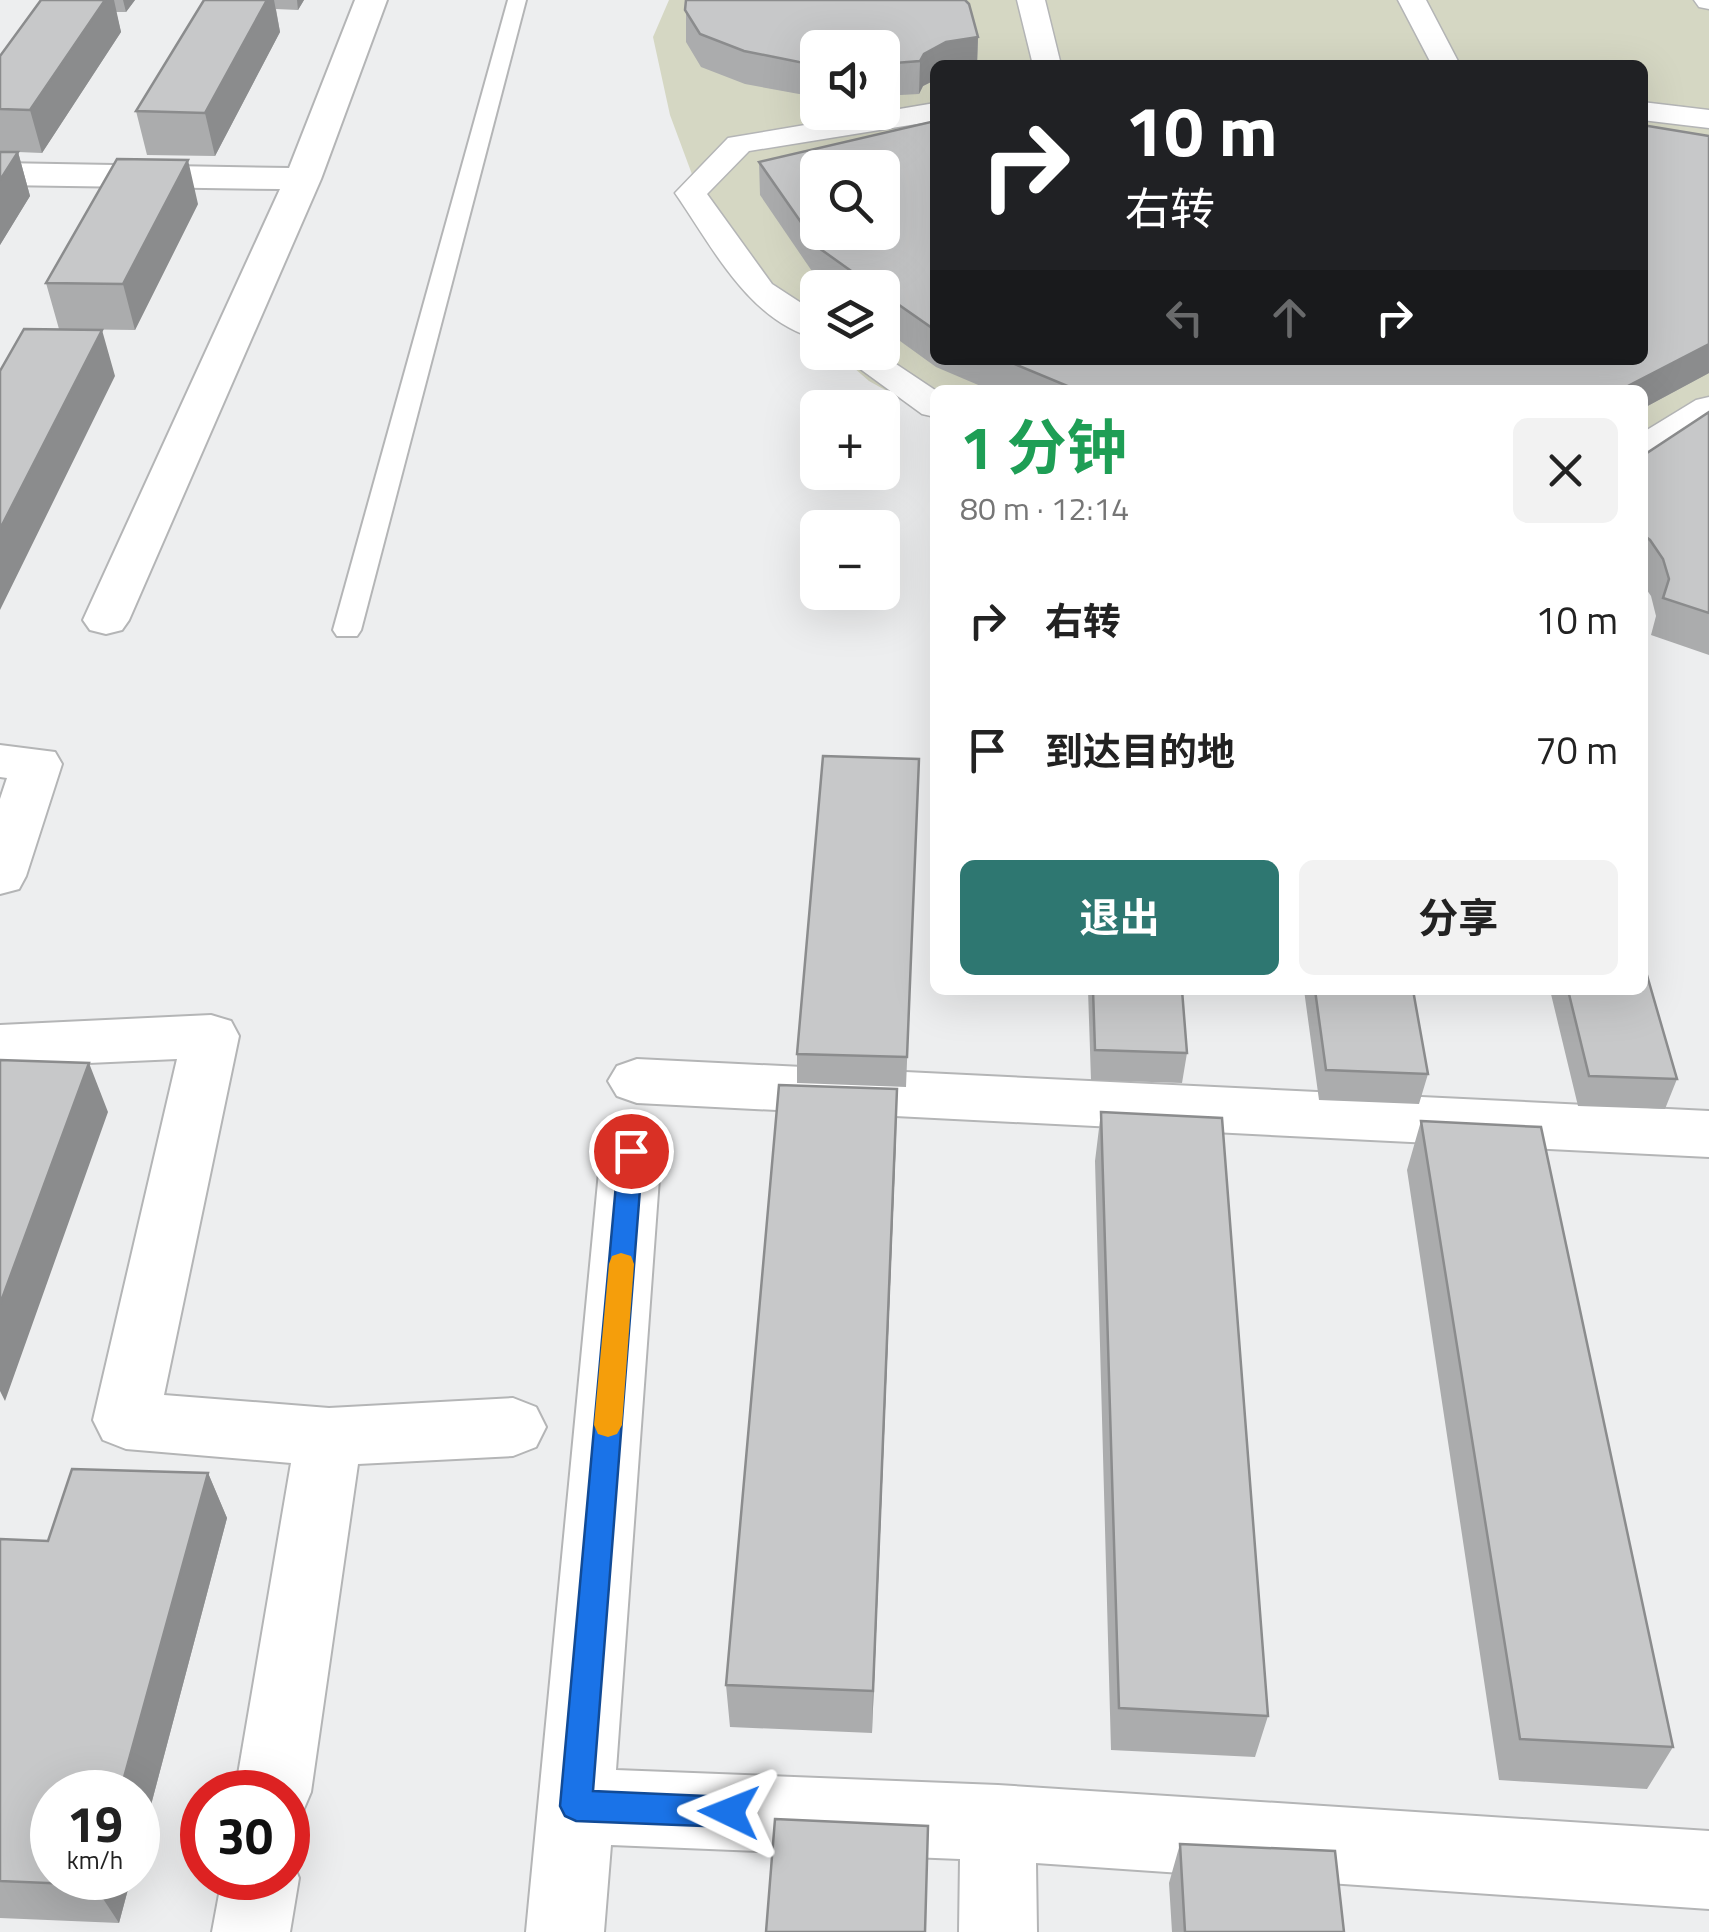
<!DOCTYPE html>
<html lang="zh">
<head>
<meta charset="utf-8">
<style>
  body { margin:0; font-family:"Titillium Web","Noto Sans SC",sans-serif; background:#f2f2f2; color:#222; height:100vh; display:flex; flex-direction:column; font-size:38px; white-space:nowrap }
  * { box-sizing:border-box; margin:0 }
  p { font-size:32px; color:#767676 }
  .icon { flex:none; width:55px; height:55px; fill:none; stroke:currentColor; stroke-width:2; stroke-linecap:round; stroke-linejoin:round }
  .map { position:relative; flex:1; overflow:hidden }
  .details { position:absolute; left:930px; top:385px; width:718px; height:610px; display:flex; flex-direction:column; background:#fff; border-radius:15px; box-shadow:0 10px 40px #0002 }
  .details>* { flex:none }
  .guide { position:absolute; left:930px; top:60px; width:718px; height:305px; border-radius:15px; box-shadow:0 10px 40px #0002; background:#202124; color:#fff; overflow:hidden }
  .tools { position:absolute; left:800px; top:30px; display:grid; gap:20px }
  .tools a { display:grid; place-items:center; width:100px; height:100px; border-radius:15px; background:#fff; box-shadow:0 10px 40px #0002; font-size:50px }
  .speed { position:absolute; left:30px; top:1770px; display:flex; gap:20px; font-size:50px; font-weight:700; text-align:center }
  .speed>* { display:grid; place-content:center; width:130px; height:130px; border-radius:50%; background:#fff; box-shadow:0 10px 40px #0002; line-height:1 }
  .speed small { font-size:25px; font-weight:400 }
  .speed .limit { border:15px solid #d22; background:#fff; color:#111 }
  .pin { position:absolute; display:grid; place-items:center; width:85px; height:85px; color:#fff; margin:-42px; border:5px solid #fff; border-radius:50%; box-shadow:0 2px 10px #0007 }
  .me { position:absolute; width:110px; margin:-55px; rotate:272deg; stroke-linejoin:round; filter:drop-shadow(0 0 8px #0008) }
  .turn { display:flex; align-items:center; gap:35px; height:210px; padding:0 30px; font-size:45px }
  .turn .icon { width:130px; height:130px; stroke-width:2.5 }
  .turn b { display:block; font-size:70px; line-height:85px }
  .lanes { display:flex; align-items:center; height:95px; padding:0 30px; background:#0003; justify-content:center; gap:50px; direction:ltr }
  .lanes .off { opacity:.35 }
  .round { display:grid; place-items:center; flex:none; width:105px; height:105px; border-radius:15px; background:#f2f2f2 }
  .summary { display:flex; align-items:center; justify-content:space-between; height:170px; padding:0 30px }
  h1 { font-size:60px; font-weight:700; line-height:75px; color:#1e9e55 }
  .action { display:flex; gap:20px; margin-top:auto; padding:20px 30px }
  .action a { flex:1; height:115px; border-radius:15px; background:#2e7771; color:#fff; font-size:40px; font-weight:700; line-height:115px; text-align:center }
  .action a+a { background:#f2f2f2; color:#222 }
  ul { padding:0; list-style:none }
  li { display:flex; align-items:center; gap:30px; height:130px; padding:0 30px }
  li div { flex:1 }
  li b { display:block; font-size:38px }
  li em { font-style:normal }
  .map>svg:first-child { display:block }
  .green { fill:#d5d7c3; fill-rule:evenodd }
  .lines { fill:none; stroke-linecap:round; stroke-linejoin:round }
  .service-casing { stroke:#b4b5b6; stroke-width:4 }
  .pedestrian-casing { stroke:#b4b5b6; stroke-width:3 }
  .minor-casing { stroke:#b4b5b6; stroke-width:4 }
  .service { fill:#fff; fill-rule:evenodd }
  .pedestrian { fill:#fff; fill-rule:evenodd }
  .minor { fill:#fff; fill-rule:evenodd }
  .wall { fill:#abacad }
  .shaded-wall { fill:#8b8c8d }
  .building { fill:#c7c8c9; stroke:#8b8c8d; stroke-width:2.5; fill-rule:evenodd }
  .route { fill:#1a73e8; stroke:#114b97; stroke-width:2.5 }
  .slow { fill:#f59e0b }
</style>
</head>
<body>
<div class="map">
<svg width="1709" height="1932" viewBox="0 0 1709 1932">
  <rect width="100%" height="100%" fill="#edeeef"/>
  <!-- green -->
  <path class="green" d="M669 0H1709V447L1643 483 1642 390H935V418L869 381 837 353 882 352V288H818L817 335 765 287 703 204 670 115 653 37ZM818 48H882V112H818ZM935 65H1642V360H935ZM818 168H882V232H818Z"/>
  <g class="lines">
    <defs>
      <path id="service" d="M508 0H526L361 630 357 636H337L333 630Z"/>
      <path id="pedestrian" d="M1017 0H1045L1061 65H1033Z
        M1398 0H1426L1460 65H1432Z
        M1694 0H1709V9L1699 7Z
        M1642 102 1709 110V128L1642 120Z
        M935 103V121L749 151 707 194 772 284 818 314V339C749 322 712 246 675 193L728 138Z
        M837 352H878L935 390V417L922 414Z
        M1709 397V423L1655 457 1642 460V433L1696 400Z"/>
      <path id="minor" d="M355 0H387L321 179 129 620 122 630 106 634 90 630 83 620 280 189 0 185V163L289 168Z
        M0 745 55 752 62 764 26 876 19 889 0 894V799L7 778 0 777Z
        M211 1015 231 1021 239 1036 164 1395 329 1408 513 1398 536 1407 546 1427 536 1447 513 1456 358 1464 311 1792 300 1818 288 1823V1792H235L291 1463 126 1449 103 1440 93 1420 177 1059 0 1067V1025Z
        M637 1059 1709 1111V1157L637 1103 617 1096 608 1081 617 1066Z
        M631 1128 652 1135 661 1151 616 1770 998 1785 1709 1831V1909L1036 1863 1037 1932H959L960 1859 611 1845 604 1932H526L601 1151 610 1135Z
        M288 1851 299 1878 290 1932H212L222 1878H288Z"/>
    </defs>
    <!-- service casing -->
    <use href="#service" class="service-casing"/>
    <!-- pedestrian casing -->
    <use href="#pedestrian" class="pedestrian-casing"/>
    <!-- minor casing -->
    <use href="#minor" class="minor-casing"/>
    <!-- service -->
    <use href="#service" class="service"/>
    <!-- pedestrian -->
    <use href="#pedestrian" class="pedestrian"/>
    <!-- minor -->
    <use href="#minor" class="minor"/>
  </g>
  <!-- wall -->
  <path class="wall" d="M41 0H135L126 12H116L121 32 42 153 18 152 30 196 0 245V56Z
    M204 0H304L298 10 276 9 280 32 215 156 147 155 136 111Z
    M686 0H965L969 4 978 37 977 65H935V80L923 86 919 94 882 96V48H818V95L799 94 745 84 701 67 686 42Z
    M935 121V360H1642L1709 136V373L1642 409V390H990L936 367 882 328V288H827L820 283 760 195 759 162Z
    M198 204 135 330 59 329 46 283Z
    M1709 412V655L1651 635 1656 616 1651 596 1642 583V459Z
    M919 759 906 1087 797 1083V1054Z
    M1088 990H1182L1187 1053 1182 1083 1091 1080Z
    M1304 990H1413L1428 1074 1419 1104 1319 1100Z
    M1550 990H1642L1677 1079 1665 1109 1578 1106Z
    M1101 1112 1268 1716 1255 1757 1111 1750 1095 1161Z
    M1421 1121 1673 1747 1647 1789 1499 1780 1407 1170Z
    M896 1138 872 1733 730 1727 726 1685Z
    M208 1473 227 1518 138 1854V1792L131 1878 119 1923 0 1918V1539L48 1541Z
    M1180 1844 1344 1932H1172L1169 1883Z"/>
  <!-- shaded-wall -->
  <path class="shaded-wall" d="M105 0H114L121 32 42 153 30 110Z
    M123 0H135L126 12Z
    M267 0H274L280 32 215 156 205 113Z
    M297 0H304L298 10Z
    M978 37 977 65H935V80L923 86 919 94 920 61 924 54 946 42Z
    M18 152 30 196 0 245V180Z
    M188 160 198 204 135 330 123 284Z
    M102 330 115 376 0 610V529Z
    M1709 344V373L1642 409V390H1620Z
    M89 1063 108 1112 5 1401 0 1391V1304Z
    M897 1089 896 1138 872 1733 873 1691Z
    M208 1473 227 1518 138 1854V1792H120Z
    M96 1878H131L119 1923 94 1885Z"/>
  <!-- building -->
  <path class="building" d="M41 0H105L30 110 0 109V56Z
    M204 0H267L205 113 136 111Z
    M686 0H965L969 4 978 37 946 42 924 54 920 61 882 64V48H818V63L799 62 744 51 700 34 685 10Z
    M935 121V330L882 293V288H875L819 248 759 162ZM818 168H882V232H818Z
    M1642 125 1709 136V344L1620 390H1077L1005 360H1642Z
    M0 152H18L0 180Z
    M117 159 188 160 123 284 46 283Z
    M24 329 102 330 0 529V371Z
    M1709 412V613L1663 598 1669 579 1663 559 1650 540 1642 534V459L1647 453Z
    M823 756 919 759 907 1057 797 1054Z
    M1642 958 1677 1079 1589 1076 1568 990H1642Z
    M1093 990H1182L1187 1053 1095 1050Z
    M1315 990H1413L1428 1074 1326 1070Z
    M0 1060 89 1063 0 1304Z
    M779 1085 897 1089 873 1691 726 1685Z
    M1101 1112 1222 1118 1268 1716 1119 1708Z
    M1421 1121 1541 1127 1673 1747 1520 1739Z
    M72 1469 208 1473 120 1792H52V1878H96L94 1885 0 1881V1539L48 1541Z
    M775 1819 928 1826 925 1932H766Z
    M1180 1844 1335 1851 1344 1932H1185Z"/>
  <!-- route -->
  <path class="route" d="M631 1141 640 1144 643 1151 593 1791 729 1797 740 1801 745 1812 740 1823 729 1827 576 1821 565 1816 560 1806 619 1151 622 1144Z"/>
  <!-- slow -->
  <path class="slow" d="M621 1253 631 1256 634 1264 622 1425 617 1434 608 1437 598 1434 594 1425 609 1264 612 1256Z"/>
</svg>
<div class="tools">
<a><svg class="icon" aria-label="sound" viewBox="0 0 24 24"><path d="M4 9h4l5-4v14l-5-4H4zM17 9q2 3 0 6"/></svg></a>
<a><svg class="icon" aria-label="search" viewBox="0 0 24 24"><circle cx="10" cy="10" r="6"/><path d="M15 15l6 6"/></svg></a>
<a><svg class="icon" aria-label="layers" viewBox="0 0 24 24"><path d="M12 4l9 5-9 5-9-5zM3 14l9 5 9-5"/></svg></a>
<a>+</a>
<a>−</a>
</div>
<div class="speed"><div>19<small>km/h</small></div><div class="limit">30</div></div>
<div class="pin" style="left:631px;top:1151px;background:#d93025"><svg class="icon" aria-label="arrive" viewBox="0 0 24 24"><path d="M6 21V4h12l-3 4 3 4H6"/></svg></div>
<svg class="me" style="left:729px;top:1812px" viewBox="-20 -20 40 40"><path d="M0-17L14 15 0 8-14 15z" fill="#1a73e8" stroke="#fff" stroke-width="4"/></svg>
<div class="guide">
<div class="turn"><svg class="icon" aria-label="right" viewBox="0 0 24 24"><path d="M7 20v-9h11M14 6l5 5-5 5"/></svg><div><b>10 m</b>右转</div></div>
<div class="lanes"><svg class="icon off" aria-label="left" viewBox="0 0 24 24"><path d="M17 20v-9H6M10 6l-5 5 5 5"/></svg><svg class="icon off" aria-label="ahead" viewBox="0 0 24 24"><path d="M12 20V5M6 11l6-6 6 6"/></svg><svg class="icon" aria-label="right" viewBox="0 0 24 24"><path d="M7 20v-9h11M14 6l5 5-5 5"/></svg></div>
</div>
<section class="details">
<div class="summary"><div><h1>1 分钟</h1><p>80 m · 12:14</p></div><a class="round"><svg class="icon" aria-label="close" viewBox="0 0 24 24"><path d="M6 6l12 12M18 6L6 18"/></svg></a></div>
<ul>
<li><svg class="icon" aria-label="right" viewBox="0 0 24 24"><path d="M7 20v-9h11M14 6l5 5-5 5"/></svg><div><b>右转</b></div><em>10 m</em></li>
<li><svg class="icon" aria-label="arrive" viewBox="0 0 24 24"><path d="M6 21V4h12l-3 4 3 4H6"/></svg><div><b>到达目的地</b></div><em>70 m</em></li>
</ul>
<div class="action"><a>退出</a><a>分享</a></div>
</section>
</div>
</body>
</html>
